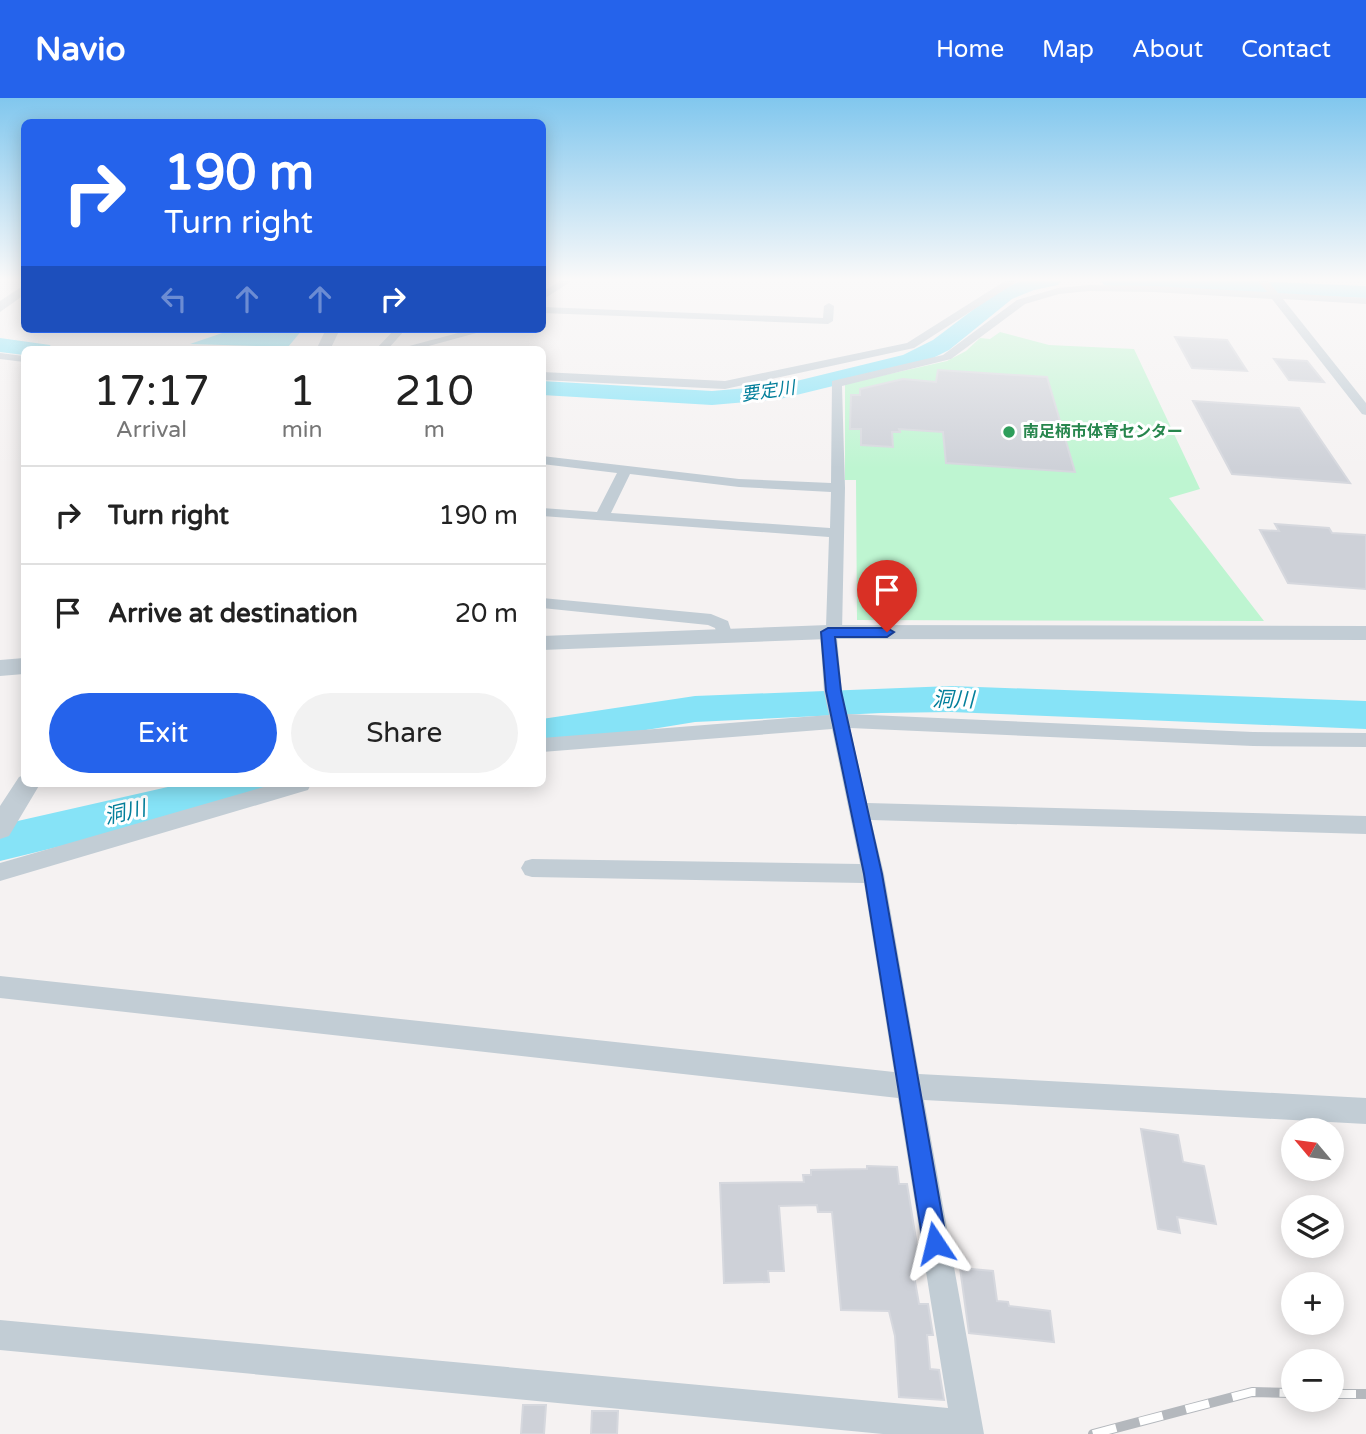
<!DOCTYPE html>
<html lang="en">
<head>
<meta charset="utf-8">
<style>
  body { margin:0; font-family:"Varela Round","Noto Sans JP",sans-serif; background:#f2f2f2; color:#222; height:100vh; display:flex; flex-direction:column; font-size:26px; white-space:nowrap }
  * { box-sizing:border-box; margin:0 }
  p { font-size:23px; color:#767676 }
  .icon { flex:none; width:38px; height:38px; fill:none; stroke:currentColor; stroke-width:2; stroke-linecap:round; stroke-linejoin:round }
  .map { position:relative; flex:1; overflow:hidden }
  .drawer { position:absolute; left:21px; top:248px; width:525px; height:441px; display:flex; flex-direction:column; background:#fff; border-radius:10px; box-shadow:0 4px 18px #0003 }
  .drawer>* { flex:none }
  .top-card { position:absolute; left:21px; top:21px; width:525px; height:214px; border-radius:10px; box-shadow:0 4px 18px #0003; background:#2563eb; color:#fff; overflow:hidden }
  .needle { width:46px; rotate:299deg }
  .buttons { position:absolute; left:1281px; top:1020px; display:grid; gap:14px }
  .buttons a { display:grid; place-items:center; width:63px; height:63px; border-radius:50%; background:#fff; box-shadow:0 4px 18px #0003; font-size:35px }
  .pin { position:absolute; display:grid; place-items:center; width:60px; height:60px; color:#fff; margin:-72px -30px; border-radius:50% 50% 50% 0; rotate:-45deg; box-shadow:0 0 7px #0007 }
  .pin .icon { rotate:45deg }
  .me { position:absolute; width:77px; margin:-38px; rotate:350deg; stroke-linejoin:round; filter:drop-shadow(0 0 5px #0008) }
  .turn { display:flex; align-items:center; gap:24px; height:147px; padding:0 28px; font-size:32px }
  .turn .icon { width:91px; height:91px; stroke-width:2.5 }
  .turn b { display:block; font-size:49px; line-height:60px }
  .lanes { display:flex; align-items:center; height:66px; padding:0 28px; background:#0003; justify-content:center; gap:35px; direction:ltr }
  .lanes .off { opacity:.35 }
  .eta { display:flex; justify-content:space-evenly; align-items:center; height:119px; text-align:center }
  .eta b { font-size:42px; font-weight:600; line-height:49px }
  .cta { display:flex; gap:14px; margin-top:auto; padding:14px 28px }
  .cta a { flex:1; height:80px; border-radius:42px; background:#2563eb; color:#fff; font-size:28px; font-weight:600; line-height:80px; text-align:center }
  .cta a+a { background:#f2f2f2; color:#222 }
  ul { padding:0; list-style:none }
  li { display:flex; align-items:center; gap:21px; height:98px; padding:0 28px; border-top:2px solid #e0e0e0 }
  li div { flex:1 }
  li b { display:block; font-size:26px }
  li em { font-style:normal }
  header { display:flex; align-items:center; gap:42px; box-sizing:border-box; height:98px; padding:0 35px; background:#2563eb; color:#fff }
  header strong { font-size:33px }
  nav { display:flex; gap:38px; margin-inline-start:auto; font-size:24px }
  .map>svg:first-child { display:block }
  .green { fill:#bef5d1 }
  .water { fill:#86e3f7 }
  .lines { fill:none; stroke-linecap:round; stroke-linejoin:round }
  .river { fill:#86e3f7; fill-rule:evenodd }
  .building { fill:#ced1d8; stroke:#d6d8de; stroke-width:2 }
  .minor { fill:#c2cdd5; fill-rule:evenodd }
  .tertiary { fill:#c2cdd5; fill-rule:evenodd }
  .rail-casing { stroke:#b4b8bd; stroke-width:10 }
  .rail { stroke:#fff; stroke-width:8; stroke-dasharray:24; stroke-linecap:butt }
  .route { fill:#2563eb; stroke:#184099; stroke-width:2 }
  .leisure-dot { fill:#2e9e5b; stroke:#fff; stroke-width:2.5 }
  .labels { text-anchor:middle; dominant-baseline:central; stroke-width:6; stroke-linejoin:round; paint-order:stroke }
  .far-leisure-label { font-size:16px; font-weight:bold; fill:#27864d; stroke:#fff; text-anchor:start }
  .far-water-label { font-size:18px; font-style:italic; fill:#037f9b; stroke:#fff }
  .water-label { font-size:21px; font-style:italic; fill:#037f9b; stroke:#fff }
</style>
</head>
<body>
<header>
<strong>Navio</strong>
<nav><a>Home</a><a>Map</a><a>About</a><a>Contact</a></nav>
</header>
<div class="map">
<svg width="1366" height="1336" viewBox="0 0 1366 1336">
  <rect width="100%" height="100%" fill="#f5f2f2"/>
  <!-- green -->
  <path class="green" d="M1000 234 1049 247 1134 251 1200 391 1169 400 1264 523 857 522 856 382H845V286L947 263 966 253 980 240 990 241Z"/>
  <!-- water -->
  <path class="water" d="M234 231H303L288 249 190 246Z"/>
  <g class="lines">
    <!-- river -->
    <path class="river" d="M1021 183H1061L1058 187 1034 192 1012 201 949 252 919 267 780 301 712 307 542 297V283L712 293 780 287 903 257 933 242 998 193Z
      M1101 183H1252L1366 188V200L1111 189 1104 187Z
      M0 240 50 247 53 252H24V257L0 254Z
      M951 588 1366 603V631L951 614 881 615 695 624 542 649V621L695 598Z
      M181 686H270L264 697 250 702 0 763V727Z"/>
  </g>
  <!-- building -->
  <path class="building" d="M1175 239 1227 242 1247 273 1192 270Z
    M1274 261 1307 263 1324 284 1289 282Z
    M938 272 1047 279 1075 374 946 365 943 334 899 331 900 334H892L893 349 861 347V331H850L851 297H860V291L903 281 936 284Z
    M1193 303 1299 310 1350 385 1232 376Z
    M1275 426 1329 430 1332 435 1366 437V491L1288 485 1260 432 1279 433Z
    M1141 1031 1178 1037 1183 1064 1204 1068 1216 1126 1177 1119 1180 1135 1158 1131Z
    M867 1068 897 1069 899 1086H907L921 1172H913L919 1206H928L933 1237H927L930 1271 939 1272 944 1302 899 1299 895 1238 889 1213 841 1212 832 1114H818L817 1107 779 1108 784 1173H768L769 1184 724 1185 720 1085 804 1084 803 1077H811V1072L867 1071Z
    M960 1170 993 1173 997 1203 1008 1204 1009 1208 1050 1213 1054 1244 969 1235Z
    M523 1307H546L544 1336H521Z
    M592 1313H618L617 1336H591Z"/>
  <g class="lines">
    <!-- minor -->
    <path class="minor" d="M560 183H572L542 202V194Z
      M1005 183H1018L914 250 725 291 542 282V274L725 283 907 245Z
      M1258 183H1268L1278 195 1366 200V206L1283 201 1366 305V317L1362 316 1272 201 1153 194 1089 193 1059 196 1025 206 951 261 842 288 845 390 842 534 837 539 842 594 847 616 1253 634 1366 635V649L1253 648 850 630 867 705 1366 718V736L871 722 884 776 919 976 1366 1000V1026L924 1002 984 1336H883L0 1252V1222L948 1310 898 1000 0 900V878L894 974 864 785 532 779 525 777 521 770 525 763 532 761 860 766 832 631 542 654V640L829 617 824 594 820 534 826 529 829 439 542 418V410L597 414 617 375 542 366V358L739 381 831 385 832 283 943 257 1017 202 1058 190 1089 187 1153 188 1267 194ZM630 376 739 389 831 394 830 430 611 415Z
      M829 205 834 208 833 223 828 226 542 215V209L823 220 824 208Z
      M395 231H406L387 252H375Z
      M473 231H491L414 252H394Z
      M0 255 24 258V264L0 261Z
      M542 500 711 516 728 523 733 538 731 542H719L715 530 708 527 542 510Z
      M274 686H311L308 692 301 694 0 783V765Z"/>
    <!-- tertiary -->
    <path class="tertiary" d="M24 187V197L0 214V203Z
      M326 231H340L330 252H316Z
      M828 527 1366 528V542L828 541 542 552V538Z
      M24 560V576L0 578V562Z
      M24 677V686H40L9 738 0 741V708L19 679Z"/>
    <defs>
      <path id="rail" d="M1332 1296H1366
        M1093 1336 1252 1294 1293 1295"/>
    </defs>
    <!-- rail casing -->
    <use href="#rail" class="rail-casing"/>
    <!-- rail -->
    <use href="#rail" class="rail"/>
  </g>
  <!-- sky -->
  <linearGradient id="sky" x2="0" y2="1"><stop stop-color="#81c7ee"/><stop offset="0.49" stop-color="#faf9f9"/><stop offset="1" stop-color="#faf9f9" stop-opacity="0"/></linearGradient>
  <rect width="1366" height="370" fill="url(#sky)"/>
  <!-- route -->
  <path class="route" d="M828 530H887L894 534 887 539H835L841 593 882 776 947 1145 944 1153 935 1157 927 1153 923 1145 864 776 826 593 821 534Z"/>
  <!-- markers -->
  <circle class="leisure-dot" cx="1009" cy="334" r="7"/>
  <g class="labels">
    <!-- far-leisure labels -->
    <g class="far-leisure-label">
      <text x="1023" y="334">南足柄市体育センター</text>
    </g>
    <!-- far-water labels -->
    <g class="far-water-label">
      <text transform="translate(768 293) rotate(-8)">要定川</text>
    </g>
    <!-- water labels -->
    <g class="water-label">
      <text transform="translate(953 602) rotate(1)">洞川</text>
      <text transform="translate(125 715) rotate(-13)">洞川</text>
    </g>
  </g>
</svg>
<div class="buttons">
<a><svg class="needle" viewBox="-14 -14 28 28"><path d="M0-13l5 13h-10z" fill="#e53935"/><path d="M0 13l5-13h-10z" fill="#767676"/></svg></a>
<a><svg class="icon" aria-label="layers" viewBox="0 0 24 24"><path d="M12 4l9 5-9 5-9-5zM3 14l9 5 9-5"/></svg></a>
<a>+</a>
<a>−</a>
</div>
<div class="pin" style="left:887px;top:534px;background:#d93025"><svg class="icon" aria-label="arrive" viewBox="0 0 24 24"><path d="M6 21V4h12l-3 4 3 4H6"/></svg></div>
<svg class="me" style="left:935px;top:1145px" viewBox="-20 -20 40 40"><path d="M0-17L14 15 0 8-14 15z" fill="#2563eb" stroke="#fff" stroke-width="4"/></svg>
<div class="top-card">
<div class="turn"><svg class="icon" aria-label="right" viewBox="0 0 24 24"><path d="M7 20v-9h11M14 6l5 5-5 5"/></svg><div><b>190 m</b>Turn right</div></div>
<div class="lanes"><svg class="icon off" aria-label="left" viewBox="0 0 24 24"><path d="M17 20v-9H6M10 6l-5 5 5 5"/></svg><svg class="icon off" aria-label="ahead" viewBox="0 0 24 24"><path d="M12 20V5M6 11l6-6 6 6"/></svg><svg class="icon off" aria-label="ahead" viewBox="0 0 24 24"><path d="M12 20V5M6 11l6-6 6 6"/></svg><svg class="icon" aria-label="right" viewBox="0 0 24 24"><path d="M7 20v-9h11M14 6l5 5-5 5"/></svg></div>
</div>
<section class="drawer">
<div class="eta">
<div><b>17:17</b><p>Arrival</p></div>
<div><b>1</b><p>min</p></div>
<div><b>210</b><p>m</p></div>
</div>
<ul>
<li><svg class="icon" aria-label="right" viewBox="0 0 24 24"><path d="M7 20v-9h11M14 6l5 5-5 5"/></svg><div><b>Turn right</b></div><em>190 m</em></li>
<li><svg class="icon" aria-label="arrive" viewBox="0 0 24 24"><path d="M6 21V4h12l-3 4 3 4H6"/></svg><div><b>Arrive at destination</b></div><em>20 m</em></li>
</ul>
<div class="cta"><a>Exit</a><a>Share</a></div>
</section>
</div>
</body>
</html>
